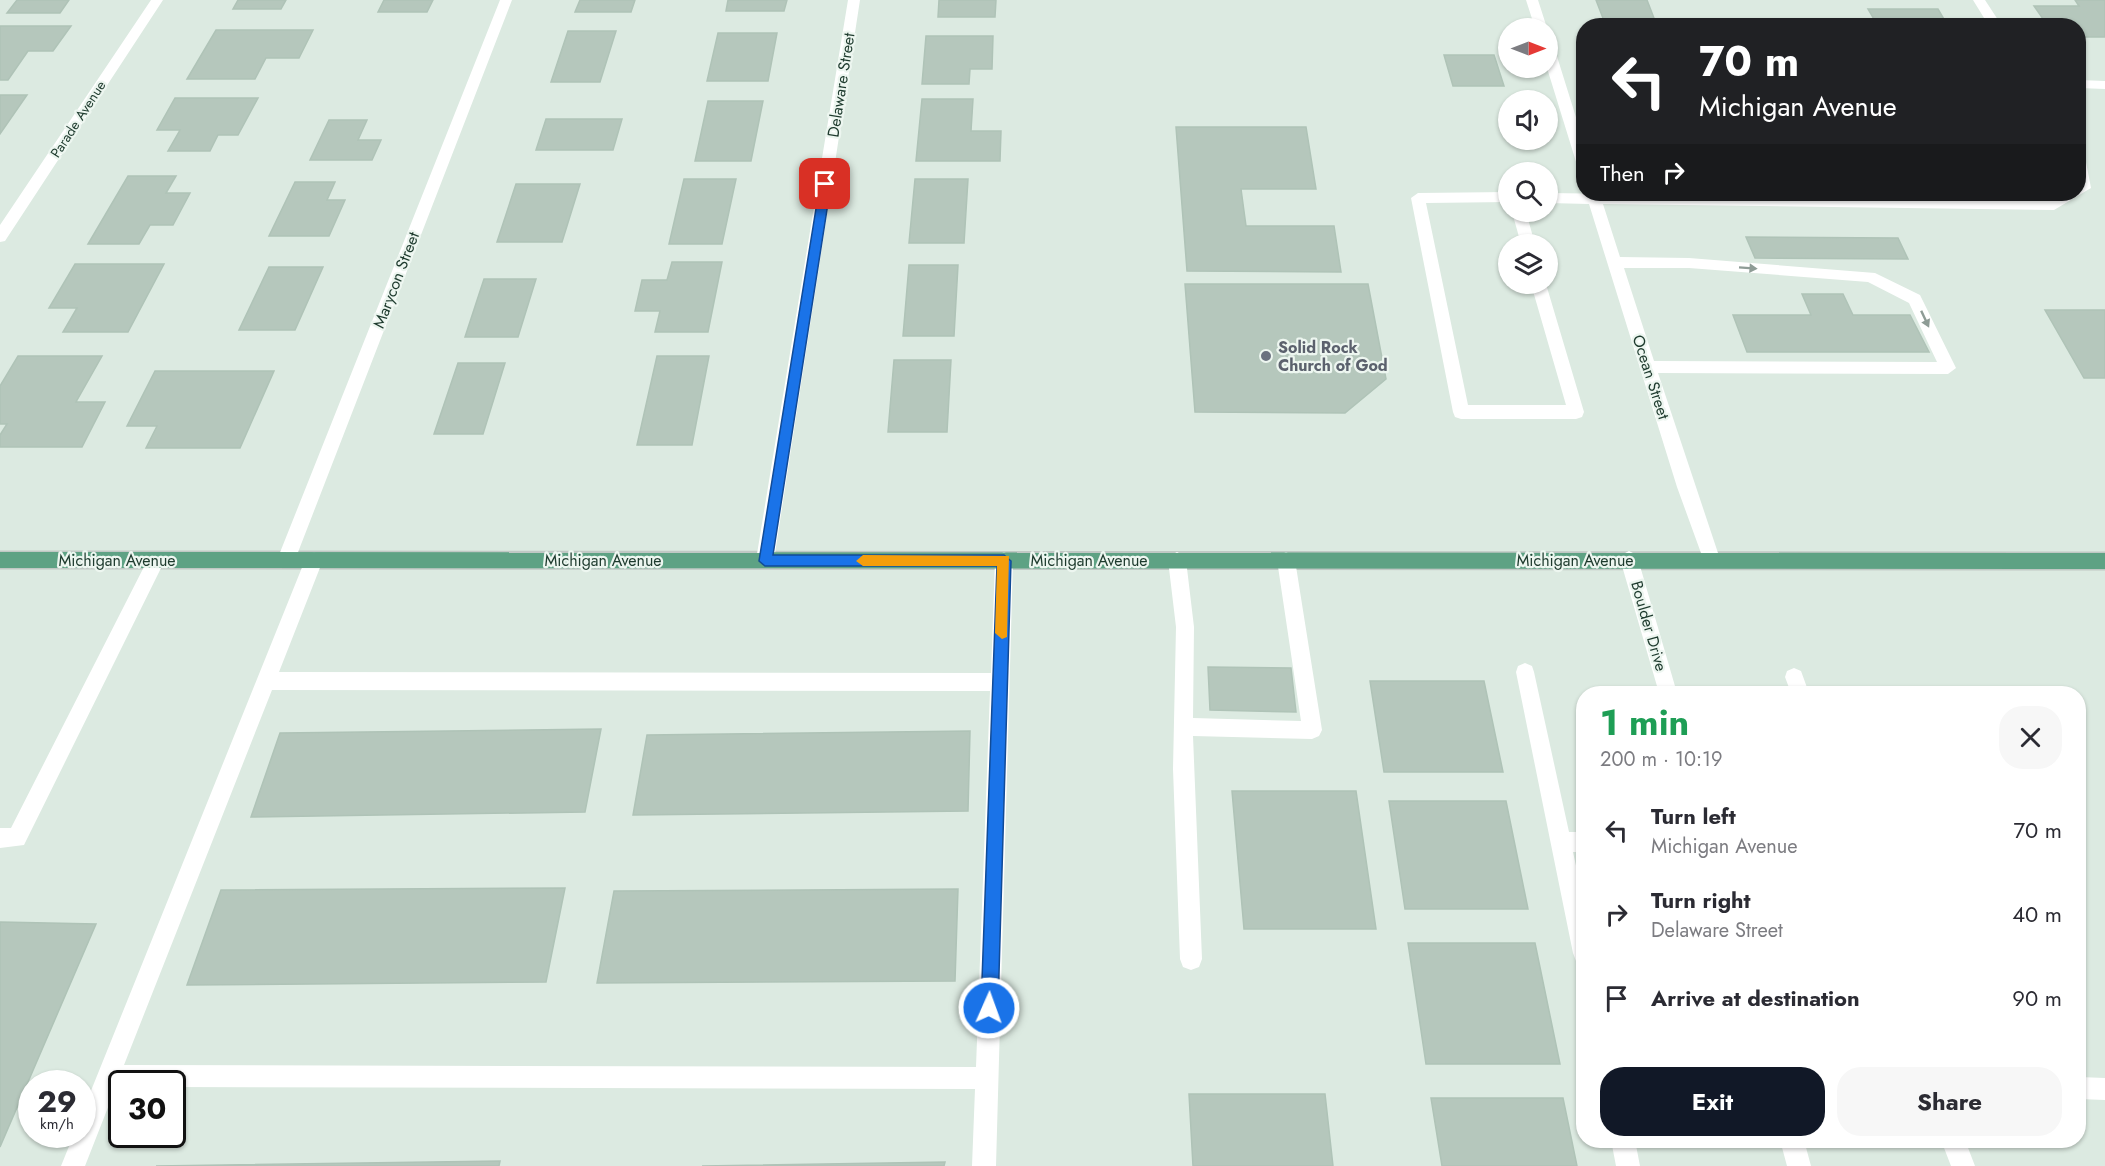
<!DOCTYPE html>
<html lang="en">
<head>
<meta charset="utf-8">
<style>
  body { margin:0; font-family:Jost,sans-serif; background:#f7f7f7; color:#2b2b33; height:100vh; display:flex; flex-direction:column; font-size:22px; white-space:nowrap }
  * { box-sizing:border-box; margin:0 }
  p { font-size:20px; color:#7c7c81 }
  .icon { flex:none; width:33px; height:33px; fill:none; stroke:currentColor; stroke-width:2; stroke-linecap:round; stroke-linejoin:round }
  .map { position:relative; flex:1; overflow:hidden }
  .drawer { position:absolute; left:1576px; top:686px; width:510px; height:462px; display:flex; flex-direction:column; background:#fff; border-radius:24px; box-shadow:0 2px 4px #0004 }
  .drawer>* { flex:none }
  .banner { position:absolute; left:1576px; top:18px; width:510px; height:183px; border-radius:24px; box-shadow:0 2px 4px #0004; background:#202124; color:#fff; overflow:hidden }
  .needle { width:39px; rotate:90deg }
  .tools { position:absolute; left:1498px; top:18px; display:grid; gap:12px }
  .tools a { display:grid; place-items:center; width:60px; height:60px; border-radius:50%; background:#fff; box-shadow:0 2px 4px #0004; font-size:30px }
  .speed { position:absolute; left:18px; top:1070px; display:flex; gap:12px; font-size:30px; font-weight:700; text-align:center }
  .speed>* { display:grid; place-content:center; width:78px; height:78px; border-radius:50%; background:#fff; box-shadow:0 2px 4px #0004; line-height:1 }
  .speed small { font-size:15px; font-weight:400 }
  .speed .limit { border:3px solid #111; border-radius:9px; background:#fff; color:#111 }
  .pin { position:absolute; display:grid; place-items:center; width:51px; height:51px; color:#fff; margin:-26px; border-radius:12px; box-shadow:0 3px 9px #0006 }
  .me { position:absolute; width:66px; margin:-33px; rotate:2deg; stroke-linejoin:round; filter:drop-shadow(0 0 4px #0008) }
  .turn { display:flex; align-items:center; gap:21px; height:126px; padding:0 24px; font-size:27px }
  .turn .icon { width:78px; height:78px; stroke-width:2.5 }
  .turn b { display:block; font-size:42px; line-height:51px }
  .then { display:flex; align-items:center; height:57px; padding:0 24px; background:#0003; gap:12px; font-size:22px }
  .round { display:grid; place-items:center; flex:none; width:63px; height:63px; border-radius:24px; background:#f7f7f7 }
  .head { display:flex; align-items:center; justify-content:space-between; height:102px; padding:0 24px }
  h1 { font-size:36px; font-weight:700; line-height:45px; color:#1e9e55 }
  .cta { display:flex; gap:12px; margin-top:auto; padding:12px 24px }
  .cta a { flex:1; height:69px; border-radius:24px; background:#111827; color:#fff; font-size:24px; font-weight:700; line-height:69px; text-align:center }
  .cta a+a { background:#f7f7f7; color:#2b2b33 }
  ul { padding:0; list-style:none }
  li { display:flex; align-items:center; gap:18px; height:84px; padding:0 24px }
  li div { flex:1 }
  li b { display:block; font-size:22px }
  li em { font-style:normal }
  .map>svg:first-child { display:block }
  .building { fill:#b5c7bc; stroke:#afc3b7; stroke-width:1.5 }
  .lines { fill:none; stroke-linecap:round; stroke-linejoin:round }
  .major-casing { stroke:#c0c8c4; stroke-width:3 }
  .minor { fill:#fff; fill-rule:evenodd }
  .major { fill:#5ea284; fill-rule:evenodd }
  .oneway { fill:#8e9c96 }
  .route { fill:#1a73e8; stroke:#114b97; stroke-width:1.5 }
  .slow { fill:#f59e0b }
  .worship-dot { fill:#6b7280; stroke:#edf6f0; stroke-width:2 }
  .labels { text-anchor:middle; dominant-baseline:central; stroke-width:4.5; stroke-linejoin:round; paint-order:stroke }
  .far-street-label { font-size:14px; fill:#1d3a2d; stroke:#edf6f0 }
  .street-label { font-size:16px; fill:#1d3a2d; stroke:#edf6f0 }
  .worship-label { font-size:16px; font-weight:bold; fill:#5b616d; stroke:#edf6f0; text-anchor:start }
</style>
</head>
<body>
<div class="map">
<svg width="2105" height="1166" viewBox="0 0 2105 1166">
  <rect width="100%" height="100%" fill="#dceae1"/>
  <!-- building -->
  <path class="building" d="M17 0H69L60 13H7Z
    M238 0H286L281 9H233Z
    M384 0H433L427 12H378Z
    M580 0H635L631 12H575Z
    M728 0H787L784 11H726Z
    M939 0H996L995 17H938Z
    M1596 0H1647L1657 26H1606Z
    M2075 0H2105V37H2079V26H2048L2034 6H2079Z
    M1868 9H1938L1948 26H1878Z
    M0 26H71L53 51H28L8 80H0Z
    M216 30H313L299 58H266L255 79H187Z
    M568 31H616L600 82H551Z
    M718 33H777L768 81H707Z
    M926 36H993L992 69H970L969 84H922Z
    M1444 55H1494L1504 86H1453Z
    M0 95H27L0 134Z
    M175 98H258L238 135H218L210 151H168L180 130H157Z
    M922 99H973L971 131H1001L1000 161H916Z
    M708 101H763L751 161H695Z
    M546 119H622L613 150H536Z
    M329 120H367L358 140H381L372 160H310Z
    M1176 127H1306L1316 189H1241L1246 226H1334L1341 272 1187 271Z
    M128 176H176L166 193H190L173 225H150L139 244H88Z
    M684 179H736L722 244H669Z
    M915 179H968L964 243H909Z
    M295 182H335L327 200H345L329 236H269Z
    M516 184H580L562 242H497Z
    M1746 237 1898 238 1908 259 1755 258Z
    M672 262H722L708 332H655L660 311H635L642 280H667Z
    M75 264H164L128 332H63L77 308H49Z
    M909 265H958L954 336H903Z
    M269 267H323L295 330H239Z
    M484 279H536L518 337H465Z
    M1185 284H1368L1386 379 1345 413 1195 412Z
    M1802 294H1843L1853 315H1910L1929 352H1747L1733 315H1811Z
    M2045 310H2105V378H2084Z
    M18 356H102L76 402H105L82 447H0V435L7 424H0V386Z
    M657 356H709L692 445H637Z
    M894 360H951L947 432H888Z
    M458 363H505L483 434H434Z
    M155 371H274L240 448H146L157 426H127Z
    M1208 667 1291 668 1296 712 1210 710Z
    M1370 681H1484L1503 772H1384Z
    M601 729 585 812 251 817 280 733Z
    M970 731 968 811 633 815 647 735Z
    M1232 791H1356L1376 929H1244Z
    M1389 801H1506L1528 909H1405Z
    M565 888 546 982 187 985 221 890Z
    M958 889 955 981 597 983 614 891Z
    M0 922 96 924 0 1147Z
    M1408 943H1535L1560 1064H1426Z
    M1189 1094H1325L1333 1166H1193Z
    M1431 1098H1563L1577 1166H1442Z
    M500 1161 499 1166H156Z
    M945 1162 944 1166H702Z"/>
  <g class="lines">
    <defs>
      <path id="major" d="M0 552 2105 553V569L0 568Z"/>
    </defs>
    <!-- major casing -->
    <use href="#major" class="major-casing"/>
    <!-- minor -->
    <path class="minor" d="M151 0H163L5 241 0 242V225Z
      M500 0H512L295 560 292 565 286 568 280 565 277 560Z
      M848 0H860L774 560 771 565 765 568 759 565 756 560Z
      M1526 0H1538L1547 28H1535Z
      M1973 0H1985L2002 26H1989Z
      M1548 46 1555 50 1584 143V170L1577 165 1547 68Z
      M2079 80 2105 81V89L2079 88Z
      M2079 157 2086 162 2091 188 2054 210 1603 204 1620 257 1689 258 1875 273 1920 295 1956 368 1948 374 1658 373 1720 559 1717 564 1711 567 1705 564 1677 487 1589 204 1548 203V193L2052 200 2063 194H2079ZM1624 268H1689L1868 282 1909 303 1937 362 1654 361Z
      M1509 192V202L1426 203 1468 405H1566L1531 284H1546L1584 412 1582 417 1576 419H1461L1455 417 1453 412 1411 198 1418 193Z
      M1512 212H1526L1535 244H1521Z
      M1629 551 1635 554 1638 559 1677 693H1659L1620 559 1623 554Z
      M156 552 162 555 165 560 24 845 0 848V828H11L150 555Z
      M314 552 320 555 323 560 279 672 991 673 995 560 998 555 1004 552 1010 555 1013 560 996 1166H972L975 1089 172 1087V1083H122V1087H116L85 1166H61L74 1134H82V1113L305 560 308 555ZM272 690 990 691 976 1067 124 1065Z
      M1177 552 1183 555 1186 560 1194 627 1193 718 1301 721 1277 560 1280 555 1286 552 1292 555 1295 560 1322 730 1319 736 1312 739 1193 736 1202 959 1199 967 1191 970 1183 967 1180 959 1173 769 1176 627 1168 560 1171 555Z
      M1525 663 1532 666 1534 672 1569 832H1584V852H1573L1584 903V964L1576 961 1573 953 1516 672 1518 666Z
      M1794 668 1801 671 1809 693H1791L1785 677 1787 671Z
      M2079 1077 2105 1078V1100L2079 1099Z
      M1611 1140H1635L1640 1166H1616Z
      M1780 1140H1804L1811 1166H1787Z
      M1941 1140H1965L1975 1166H1951Z"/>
    <!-- major -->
    <use href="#major" class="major"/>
  </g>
  <!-- one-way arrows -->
  <defs><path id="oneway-solid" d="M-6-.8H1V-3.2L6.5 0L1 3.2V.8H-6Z" transform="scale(1.5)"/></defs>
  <g class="oneway">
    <use href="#oneway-solid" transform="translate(1748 268) rotate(4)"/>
    <use href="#oneway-solid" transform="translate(1925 319) rotate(65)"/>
  </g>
  <!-- route -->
  <path class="route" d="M825 180 831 184 773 555H1004L1011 561 998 1008 995 1014 989 1016 983 1014 981 1008 997 566H765L759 561 820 184Z"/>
  <!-- slow -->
  <path class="slow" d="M863 555 1009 556 1007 637 1002 639 995 633 997 566H863L856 561Z"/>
  <!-- markers -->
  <circle class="worship-dot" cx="1266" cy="356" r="6"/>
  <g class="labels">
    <!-- far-street labels -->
    <g class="far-street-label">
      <text transform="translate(78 119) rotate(-57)">Parade Avenue</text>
    </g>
    <!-- street labels -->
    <g class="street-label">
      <text transform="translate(841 85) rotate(-81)">Delaware Street</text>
      <text transform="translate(396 280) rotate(-69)">Marycon Street</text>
      <text transform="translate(1651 377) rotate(72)">Ocean Street</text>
      <text x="117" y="560">Michigan Avenue</text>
      <text x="603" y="560">Michigan Avenue</text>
      <text x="1089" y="560">Michigan Avenue</text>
      <text x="1575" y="560">Michigan Avenue</text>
      <text transform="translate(1649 626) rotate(74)">Boulder Drive</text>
    </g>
    <!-- worship labels -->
    <g class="worship-label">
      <text x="1278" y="347">Solid Rock<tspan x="1278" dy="18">Church of God</tspan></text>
    </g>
  </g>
</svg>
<div class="tools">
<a><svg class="needle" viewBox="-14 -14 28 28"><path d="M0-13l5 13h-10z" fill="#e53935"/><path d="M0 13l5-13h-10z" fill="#7c7c81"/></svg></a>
<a><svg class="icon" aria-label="sound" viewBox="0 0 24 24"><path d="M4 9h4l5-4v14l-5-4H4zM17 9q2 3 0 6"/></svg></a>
<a><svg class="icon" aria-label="search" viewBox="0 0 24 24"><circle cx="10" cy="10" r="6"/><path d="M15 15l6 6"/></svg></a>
<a><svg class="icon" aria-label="layers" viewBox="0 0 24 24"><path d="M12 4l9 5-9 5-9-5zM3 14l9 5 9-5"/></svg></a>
</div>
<div class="speed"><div>29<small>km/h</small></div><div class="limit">30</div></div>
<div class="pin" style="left:825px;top:184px;background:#d93025"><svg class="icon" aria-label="arrive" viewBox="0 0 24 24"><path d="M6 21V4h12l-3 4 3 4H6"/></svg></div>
<svg class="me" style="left:989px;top:1008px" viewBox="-20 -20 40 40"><circle r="17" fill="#1a73e8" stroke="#fff" stroke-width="3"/><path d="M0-11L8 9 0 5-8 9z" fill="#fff"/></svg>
<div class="banner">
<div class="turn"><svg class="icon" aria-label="left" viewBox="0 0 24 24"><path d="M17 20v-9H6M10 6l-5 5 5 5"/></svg><div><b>70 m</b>Michigan Avenue</div></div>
<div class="then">Then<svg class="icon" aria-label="right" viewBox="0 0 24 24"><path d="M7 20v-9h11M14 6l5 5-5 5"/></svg></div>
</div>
<section class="drawer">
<div class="head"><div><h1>1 min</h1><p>200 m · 10:19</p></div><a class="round"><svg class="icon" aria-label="close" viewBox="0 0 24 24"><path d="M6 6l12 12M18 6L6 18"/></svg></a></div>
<ul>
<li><svg class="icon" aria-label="left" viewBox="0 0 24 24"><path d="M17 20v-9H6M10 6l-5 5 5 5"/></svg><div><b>Turn left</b><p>Michigan Avenue</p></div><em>70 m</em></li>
<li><svg class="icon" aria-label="right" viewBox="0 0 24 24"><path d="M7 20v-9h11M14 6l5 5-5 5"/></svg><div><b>Turn right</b><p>Delaware Street</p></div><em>40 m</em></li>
<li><svg class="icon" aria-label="arrive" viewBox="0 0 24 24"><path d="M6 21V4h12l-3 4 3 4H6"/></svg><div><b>Arrive at destination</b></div><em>90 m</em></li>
</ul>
<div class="cta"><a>Exit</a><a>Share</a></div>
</section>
</div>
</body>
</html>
